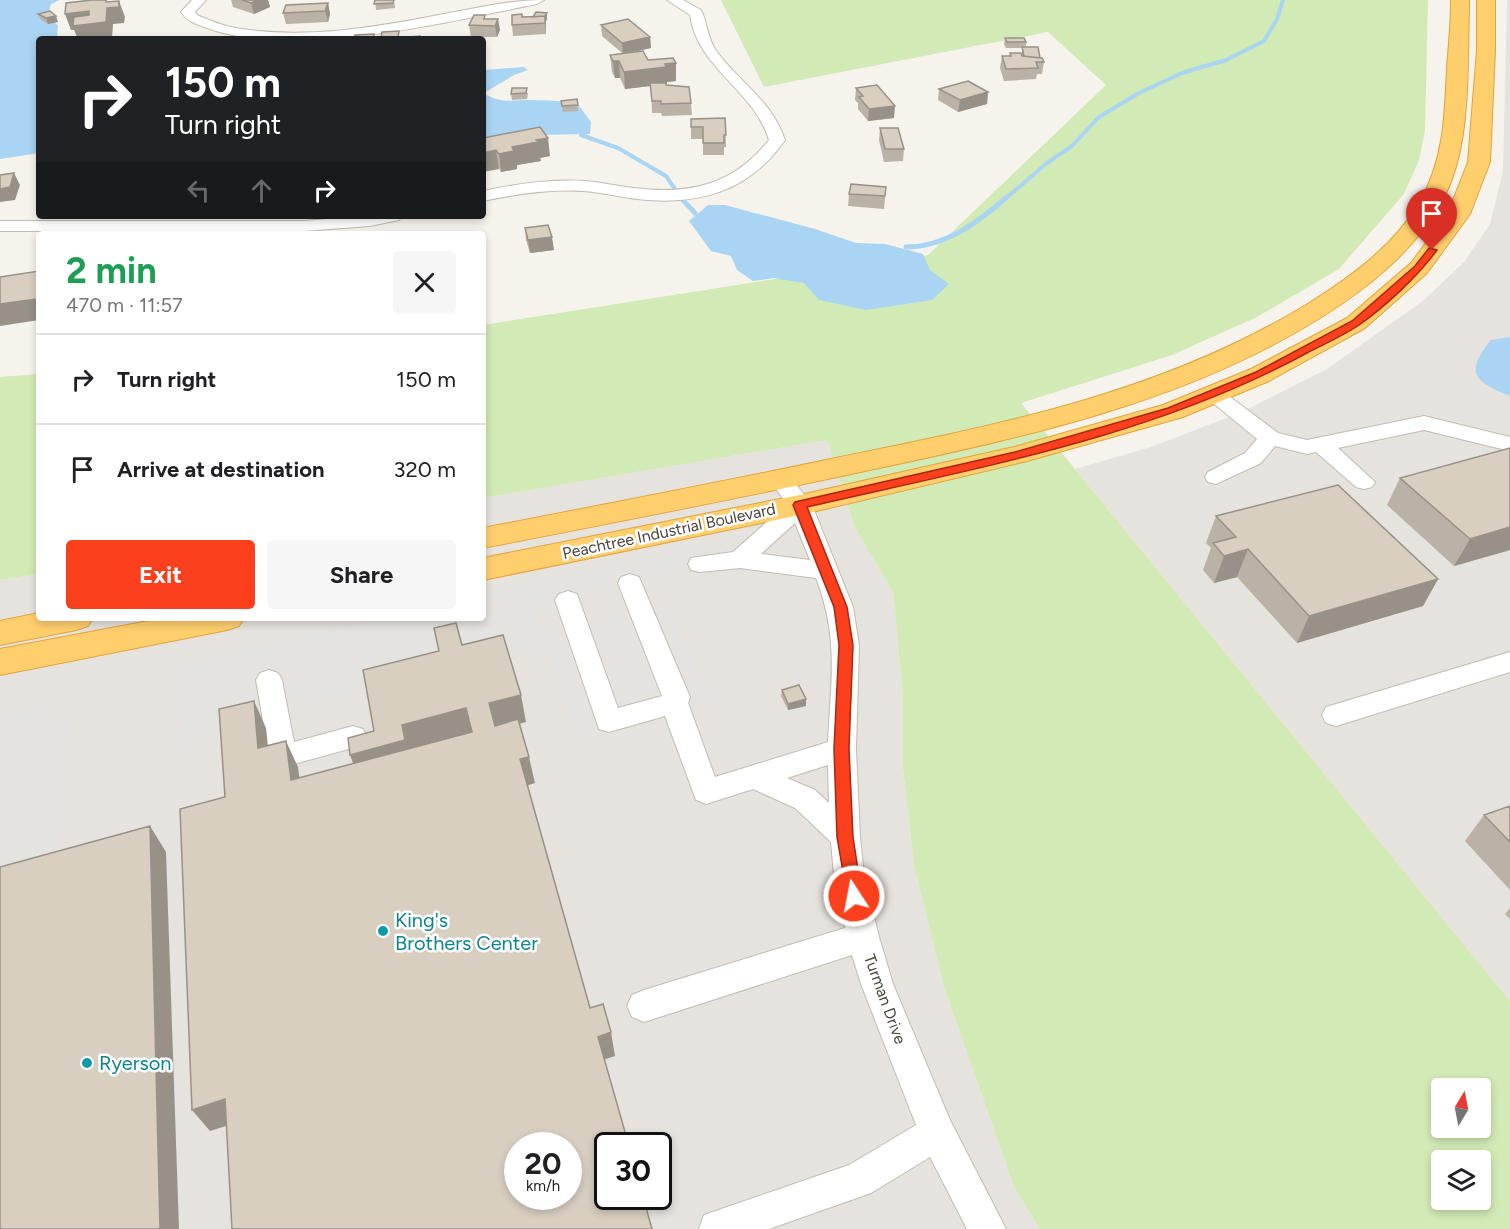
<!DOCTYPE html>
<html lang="en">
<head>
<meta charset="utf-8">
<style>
  body { margin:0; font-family:Figtree,sans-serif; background:#f6f6f6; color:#202124; height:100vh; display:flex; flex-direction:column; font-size:22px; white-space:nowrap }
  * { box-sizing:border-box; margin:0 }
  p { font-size:20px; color:#757577 }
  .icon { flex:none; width:33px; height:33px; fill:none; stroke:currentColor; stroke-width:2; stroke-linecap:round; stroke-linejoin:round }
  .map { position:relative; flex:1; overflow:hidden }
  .sheet { position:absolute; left:36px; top:231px; width:450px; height:390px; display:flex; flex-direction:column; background:#fff; border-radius:6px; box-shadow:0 3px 9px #0003 }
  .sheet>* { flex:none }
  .hud { position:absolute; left:36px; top:36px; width:450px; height:183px; border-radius:6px; box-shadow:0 3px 9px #0003; background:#202124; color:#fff; overflow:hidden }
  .needle { width:39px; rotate:10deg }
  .controls { position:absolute; left:1431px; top:1078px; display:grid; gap:12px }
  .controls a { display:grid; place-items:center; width:60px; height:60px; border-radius:6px; background:#fff; box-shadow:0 3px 9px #0003; font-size:30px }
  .speed { position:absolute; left:504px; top:1132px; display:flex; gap:12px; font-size:30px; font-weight:700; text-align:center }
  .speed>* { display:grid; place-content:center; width:78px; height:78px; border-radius:50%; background:#fff; box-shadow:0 3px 9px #0003; line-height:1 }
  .speed small { font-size:15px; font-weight:400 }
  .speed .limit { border:3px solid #111; border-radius:9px; background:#fff; color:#111 }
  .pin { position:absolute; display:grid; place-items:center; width:51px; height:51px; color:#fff; margin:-62px -26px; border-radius:50% 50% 50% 0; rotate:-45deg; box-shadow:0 0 6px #0007 }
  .pin .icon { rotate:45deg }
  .me { position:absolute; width:66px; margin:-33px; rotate:349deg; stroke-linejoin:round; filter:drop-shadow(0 0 4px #0008) }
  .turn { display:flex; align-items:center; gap:21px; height:126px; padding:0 30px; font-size:27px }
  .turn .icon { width:78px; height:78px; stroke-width:2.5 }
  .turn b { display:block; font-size:42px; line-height:51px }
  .lanes { display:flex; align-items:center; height:57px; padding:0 30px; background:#0003; justify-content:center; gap:30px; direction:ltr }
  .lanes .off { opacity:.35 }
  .round { display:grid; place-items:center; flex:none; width:63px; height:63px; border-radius:6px; background:#f6f6f6 }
  .headline { display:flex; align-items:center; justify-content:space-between; height:102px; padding:0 30px }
  h1 { font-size:36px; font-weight:700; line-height:45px; color:#1e9e55 }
  .primary-button { display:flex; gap:12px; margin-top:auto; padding:12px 30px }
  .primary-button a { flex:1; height:69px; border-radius:6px; background:#fc3f1d; color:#fff; font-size:24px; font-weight:700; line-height:69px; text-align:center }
  .primary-button a+a { background:#f6f6f6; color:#202124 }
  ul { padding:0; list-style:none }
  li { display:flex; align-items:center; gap:18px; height:90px; padding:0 30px; border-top:2px solid #e0e0e0 }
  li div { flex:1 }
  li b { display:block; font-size:22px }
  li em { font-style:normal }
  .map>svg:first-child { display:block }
  .industrial { fill:#e6e2dd; fill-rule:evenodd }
  .green { fill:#d2eab5; fill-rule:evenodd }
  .parking { fill:#e5e3e0 }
  .water { fill:#a9d4f2 }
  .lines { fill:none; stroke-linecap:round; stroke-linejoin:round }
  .stream-far1 { stroke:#a9d4f2; stroke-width:4 }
  .stream { stroke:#a9d4f2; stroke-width:5 }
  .minor-casing { stroke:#c2bbae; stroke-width:2 }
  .highway-casing { stroke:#e0a43c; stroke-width:2 }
  .minor { fill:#fff; fill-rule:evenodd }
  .highway { fill:#ffcf6e; fill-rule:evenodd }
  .wall { fill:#bab2a6 }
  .shaded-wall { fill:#979187 }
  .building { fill:#d8cfc1; stroke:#979187; stroke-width:1.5; fill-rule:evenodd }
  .route { fill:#fc3f1d; stroke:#a42913; stroke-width:1.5 }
  .culture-dot { fill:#0f9aa8; stroke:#fff; stroke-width:2 }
  .labels { text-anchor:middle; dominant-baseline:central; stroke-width:5; stroke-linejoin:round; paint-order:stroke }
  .street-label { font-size:16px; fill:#4b4439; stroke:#fff }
  .near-culture-label { font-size:20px; fill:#0d838f; stroke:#fff; text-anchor:start }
</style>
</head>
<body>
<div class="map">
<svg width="1510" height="1229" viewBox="0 0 1510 1229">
  <rect width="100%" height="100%" fill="#f6f3ec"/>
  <!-- industrial -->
  <path class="industrial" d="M1507 0H1510V1001L1075 469 1151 447 1242 412 1327 369 1424 300 1464 262 1490 224 1503 171Z
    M827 440 855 528 893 592 903 698V769L914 865 944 987 1014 1187 1040 1229H0V580L39 574V618H483V498ZM518 1146H568V1197H518ZM608 1146H658V1197H608Z"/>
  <!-- green -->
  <path class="green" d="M721 0H1428L1425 131 1419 160 1404 194 1339 269 1257 317 1172 355 1021 403 1510 1001V1229H1040L1014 1187 944 987 914 865 903 769V698L893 592 855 528 827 440 483 498V325L928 255 1106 85 1048 32 764 87ZM1442 1089H1480V1128H1442ZM1442 1161H1480V1200H1442Z
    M39 374V574L0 580V377Z"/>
  <!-- parking -->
  <path class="parking" d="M695 542 703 559 529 602 542 641 309 701 307 690 267 701 268 717 183 739 179 669 386 618H483V594Z
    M667 607 709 703 580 738 546 637Z
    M41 710 40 725 67 718 56 872 0 886V719Z"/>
  <!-- water -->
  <path class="water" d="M0 0H60L51 4C48 15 48 19 58 25L57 38 39 39V153L0 159Z
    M524 67 528 70 514 75 484 93C500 104 512 100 530 100 545 100 562 101 577 103L591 122 590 134 531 135 483 146V70Z
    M708 205H725L815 229 856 243 885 244 923 254 930 270 949 284 932 300 866 310 819 300 804 283 774 278 753 281 737 270 731 256 711 251 689 221Z
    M1510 337V396C1476 382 1463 374 1491 340Z"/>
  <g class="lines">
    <!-- stream-far1 -->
    <path class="stream-far1" d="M581 135 618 148 666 176 682 199
      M1005 199 1047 163 1072 146 1099 117 1139 93 1182 73 1226 60 1264 41 1277 19 1283 0"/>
    <!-- stream -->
    <path class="stream" d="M680 197 695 213
      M906 247C946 247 978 222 1007 197"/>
    <defs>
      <path id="minor" d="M192 0H206L195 12 197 15C209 20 223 26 236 28 304 40 377 27 444 14 478 8 510 0 544 0L537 4C446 22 295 60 207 28 196 24 188 22 181 12Z
        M667 0H683L701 10C707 22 707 36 715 49 738 82 772 100 785 140 749 192 698 206 637 199 619 197 601 192 583 191 549 189 516 194 483 201V191C516 184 550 179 584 181 601 182 617 186 634 188 690 195 733 185 769 140 754 90 697 68 690 15Z
        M366 216H402L399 220 370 226 304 231H0V221H304Z
        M1214 388 1221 390 1278 433 1307 440 1424 416 1510 437V451L1424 430 1338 448 1375 482 1372 487 1364 489 1356 487 1316 452 1307 454 1275 446 1261 463 1216 484 1208 482 1205 477 1208 472 1245 453 1257 439 1207 398 1203 394 1207 390Z
        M780 472 788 474 812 505 853 607 859 645 856 749 860 837 864 875 879 937 893 984 950 1120 1006 1229H967L930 1157 871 1193 769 1229H699L704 1215 849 1165 916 1125 861 984 852 955 644 1022 632 1017 627 1006 632 995 644 990 845 928 834 875 831 842 795 808 753 789 706 804 696 800 665 716 609 732 599 729 555 600 559 594 568 591 577 594 618 708 662 696 618 583 621 577 630 574 639 577 690 697 688 703 715 777 828 742C831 681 839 637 816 578L740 568 700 572 691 570 688 564 691 558 733 552 787 504 769 479 772 474ZM795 523 810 560 761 554ZM828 765 829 803 815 790 787 778Z
        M1510 652V672L1336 726 1326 723 1322 715 1326 707Z
        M269 670 278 673 282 680 294 742 353 726 363 729 367 737 363 745 283 767 273 764 269 756 256 680 260 673Z"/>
      <path id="highway" d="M1451 0H1469V8C1467 68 1472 150 1441 203 1413 252 1368 288 1320 318 1174 409 1004 441 837 477 720 502 601 525 483 548V528C597 506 712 484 826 460 993 426 1158 395 1306 305 1348 279 1393 247 1419 203 1444 161 1445 115 1447 67 1449 45 1451 22 1451 0Z
        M1477 0H1495V50L1490 162 1470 214 1427 273 1365 328 1269 381 1183 417 1027 461 800 515 483 580V558L800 495 1014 447 1163 405 1251 369 1347 318 1411 263 1448 213 1468 162 1477 50Z
        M39 613V618H93L88 626 76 630 0 645V621Z
        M164 618H244L239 626 227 630 0 675V649Z"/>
    </defs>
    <!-- minor casing -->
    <use href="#minor" class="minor-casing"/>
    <!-- highway casing -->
    <use href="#highway" class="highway-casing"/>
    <!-- minor -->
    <use href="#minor" class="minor"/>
    <!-- highway -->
    <use href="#highway" class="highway"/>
  </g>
  <!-- wall -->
  <path class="wall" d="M231 0H268L270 7 254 14 233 7Z
    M375 0H394L395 8 376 10Z
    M328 3 330 14 328 22 286 24 283 13Z
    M547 13V19L546 21V34L513 36 512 25 522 17H533Z
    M38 14 58 22 48 24 41 20Z
    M486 19 500 30 497 37H471L469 25Z
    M601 25 650 37 651 48 630 53 648 60 676 63V81L667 82V84L666 85 691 103 692 115 662 116 661 113H652L651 86 625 89 620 78H615L612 72 610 55 622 53 602 36Z
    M382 32 400 38 420 39H382Z
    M1005 38 1026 42V47L1044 62 1042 74H1037L1036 79 1004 81 1000 68 1002 56H1009L1010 53 1022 55V48H1006L1004 44Z
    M856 88 894 118 868 121 858 109V103L855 100Z
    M939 89 988 92 987 104 958 112 938 100Z
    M528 93 527 99 512 100 511 94Z
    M577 99 578 111 563 112 561 101Z
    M725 118 726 147H724V155H703V139H691V119Z
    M880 128 904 149 903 161 884 162 879 140Z
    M483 138 550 156 540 158 541 161 517 165V169L501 172Z
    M886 187 884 209 848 206 849 194Z
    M525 228 554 250 530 253 526 240Z
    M1400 478 1510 550 1454 566 1387 505Z
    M1216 516 1438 579 1423 606 1297 643 1237 577 1214 583 1203 570 1211 548 1206 543Z
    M782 690 806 699V706L788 710 781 696Z
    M1510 806V890L1465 841 1484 815Z
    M1510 908V919L1505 914Z"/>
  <!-- shaded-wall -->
  <path class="shaded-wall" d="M106 0 110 8 119 1 125 17 124 23 113 24 112 39H78L74 30H71L65 14 106 2Z
    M258 0H268L270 7 254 14 251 3Z
    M328 3 330 14 328 22 325 11Z
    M547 13V19L546 21V34L545 22 544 18Z
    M56 16 58 22 48 24 46 18Z
    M498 19 500 30 497 37 495 26Z
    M650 37 651 48 623 54 622 43Z
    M613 61H619L620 78H615Z
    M676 63V81L667 82V84L625 89 624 72Z
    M988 92 987 104 958 112 960 100Z
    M895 106 894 118 868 121 869 109Z
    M548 138 550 156 540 158 541 161 517 165V169L501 172 499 154 512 147 536 140Z
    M496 150 499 169 483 172V153Z
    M14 173 20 185 15 200 0 202V189Z
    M552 237 554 250 530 253 528 240Z
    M39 287V320L0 326V304Z
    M1510 527V550L1454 566 1470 539Z
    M1248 549 1237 577 1214 583 1224 556Z
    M1438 579 1423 606 1297 643 1309 616Z
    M521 695 526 722 495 730 489 703Z
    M806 699V706L788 710V704Z
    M254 701 266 728 271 775 258 748Z
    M466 708 473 735 360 781 350 755 402 725Z
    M286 741 298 767 303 806 291 780Z
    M529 757 535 783 526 786 520 759Z
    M150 826 166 852 179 1229H160Z
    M611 1032 615 1056 603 1060 598 1037Z
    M225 1099 242 1121 210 1131 192 1110Z"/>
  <!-- building -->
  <path class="building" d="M92 0H106V2L119 1V7L107 8 106 22 73 26 74 17 89 15V11L65 14 66 3Z
    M242 0H258L251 3Z
    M375 0H394L393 3 374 4Z
    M328 3 325 11 283 13 286 5Z
    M50 11 56 16 46 18 38 14Z
    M536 12 547 13 545 16 533 17Z
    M522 14V17L545 16V23L512 25V15Z
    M474 15H485L484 19H498L495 26 469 25Z
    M628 19 650 37 622 43 601 25Z
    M399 31 398 38 420 36 419 39H392V37H381L382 32Z
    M374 34 373 39H354L355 35Z
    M140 37 139 39H126L127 38Z
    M1005 38H1024L1026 42H1007Z
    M1022 47H1038L1040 58 1024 56Z
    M643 51 648 60 673 58 676 63 665 64 666 67 624 72 619 61H613L610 55Z
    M1010 53H1021L1022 56 1042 58 1044 62H1036L1038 68 1006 69 1002 56H1011Z
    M968 81 988 92 960 100 939 89Z
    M650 83H666V85L689 87 691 103 661 104V101H652Z
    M877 85 895 106 869 109 859 97 863 96 856 88Z
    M512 88H527L526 93 511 94Z
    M577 99 578 105 562 106 561 101Z
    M725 118 726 135H724V143H703V127H691V119Z
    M540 127 548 138 536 140 538 142 512 147 514 151 499 154 496 150 483 153V138Z
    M880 128H898L904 149H885Z
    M14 173 10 187 0 189V175Z
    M851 184 886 187 885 196 849 194Z
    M548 225 552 237 528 240 525 228Z
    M39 271V287L37 299 0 304V277Z
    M1510 448V527L1470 539 1400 478Z
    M1338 485 1438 579 1309 616 1248 549 1224 556 1213 543 1236 537 1216 516Z
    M456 623 462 645 503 635 521 695 489 703 495 726 518 719 529 757 520 759 590 1008 603 1004 611 1032 598 1037 629 1146H608V1197H643L652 1229H232L225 1099 192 1110 180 809 225 797 219 709 254 701 258 748 286 741 291 780 472 732 466 708 402 725 405 740 350 755 348 738 374 731 363 670 439 651 434 628ZM518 1146H568V1197H518Z
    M799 685 806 699 788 704 782 690Z
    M1510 806V842L1484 815Z
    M150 826 160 1229H0V867Z"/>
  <!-- route -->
  <path class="route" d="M1429 248 1437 250C1419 275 1385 307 1359 325 1343 336 1324 344 1307 353 1153 437 976 468 807 507L847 607 853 645 849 749 853 837 862 896 860 901 854 903 848 901 837 837 834 749 839 645 834 607 793 505 795 502 1015 452 1168 408 1256 372 1352 321 1415 266Z"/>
  <!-- markers -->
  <g class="culture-dot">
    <circle cx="383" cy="931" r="6"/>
    <circle cx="87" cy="1063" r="6"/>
  </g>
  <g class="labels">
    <!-- street labels -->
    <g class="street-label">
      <text transform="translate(669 531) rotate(-12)">Peachtree Industrial Boulevard</text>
      <text transform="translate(885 999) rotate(70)">Turman Drive</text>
    </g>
    <!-- near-culture labels -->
    <g class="near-culture-label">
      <text x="395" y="920">King's<tspan x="395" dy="23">Brothers Center</tspan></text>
      <text x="99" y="1063">Ryerson</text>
    </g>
  </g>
</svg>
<div class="controls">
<a><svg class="needle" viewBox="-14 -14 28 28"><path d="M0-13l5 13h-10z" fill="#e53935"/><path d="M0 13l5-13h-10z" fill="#757577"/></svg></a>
<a><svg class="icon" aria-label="layers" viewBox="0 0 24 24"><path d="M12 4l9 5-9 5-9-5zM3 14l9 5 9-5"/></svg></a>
</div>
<div class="speed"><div>20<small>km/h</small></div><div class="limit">30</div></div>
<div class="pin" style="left:1432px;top:250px;background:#d93025"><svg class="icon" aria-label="arrive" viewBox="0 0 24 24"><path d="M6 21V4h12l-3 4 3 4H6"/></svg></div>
<svg class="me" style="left:854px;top:896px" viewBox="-20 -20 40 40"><circle r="17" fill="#fc3f1d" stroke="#fff" stroke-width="3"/><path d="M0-11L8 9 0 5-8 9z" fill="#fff"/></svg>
<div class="hud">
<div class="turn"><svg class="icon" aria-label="right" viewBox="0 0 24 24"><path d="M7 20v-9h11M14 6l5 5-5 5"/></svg><div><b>150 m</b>Turn right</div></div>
<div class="lanes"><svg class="icon off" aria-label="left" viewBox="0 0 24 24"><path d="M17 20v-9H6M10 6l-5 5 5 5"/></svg><svg class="icon off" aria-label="ahead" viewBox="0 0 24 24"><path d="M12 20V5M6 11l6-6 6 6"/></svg><svg class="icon" aria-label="right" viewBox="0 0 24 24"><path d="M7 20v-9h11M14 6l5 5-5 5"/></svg></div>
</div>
<section class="sheet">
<div class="headline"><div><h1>2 min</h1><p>470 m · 11:57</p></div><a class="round"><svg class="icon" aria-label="close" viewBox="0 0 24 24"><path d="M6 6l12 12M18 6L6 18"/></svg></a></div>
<ul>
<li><svg class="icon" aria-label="right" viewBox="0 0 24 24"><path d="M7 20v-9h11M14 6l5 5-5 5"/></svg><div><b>Turn right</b></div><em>150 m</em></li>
<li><svg class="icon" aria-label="arrive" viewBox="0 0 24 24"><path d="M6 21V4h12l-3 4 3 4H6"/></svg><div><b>Arrive at destination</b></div><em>320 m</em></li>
</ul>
<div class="primary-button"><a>Exit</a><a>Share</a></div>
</section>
</div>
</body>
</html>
